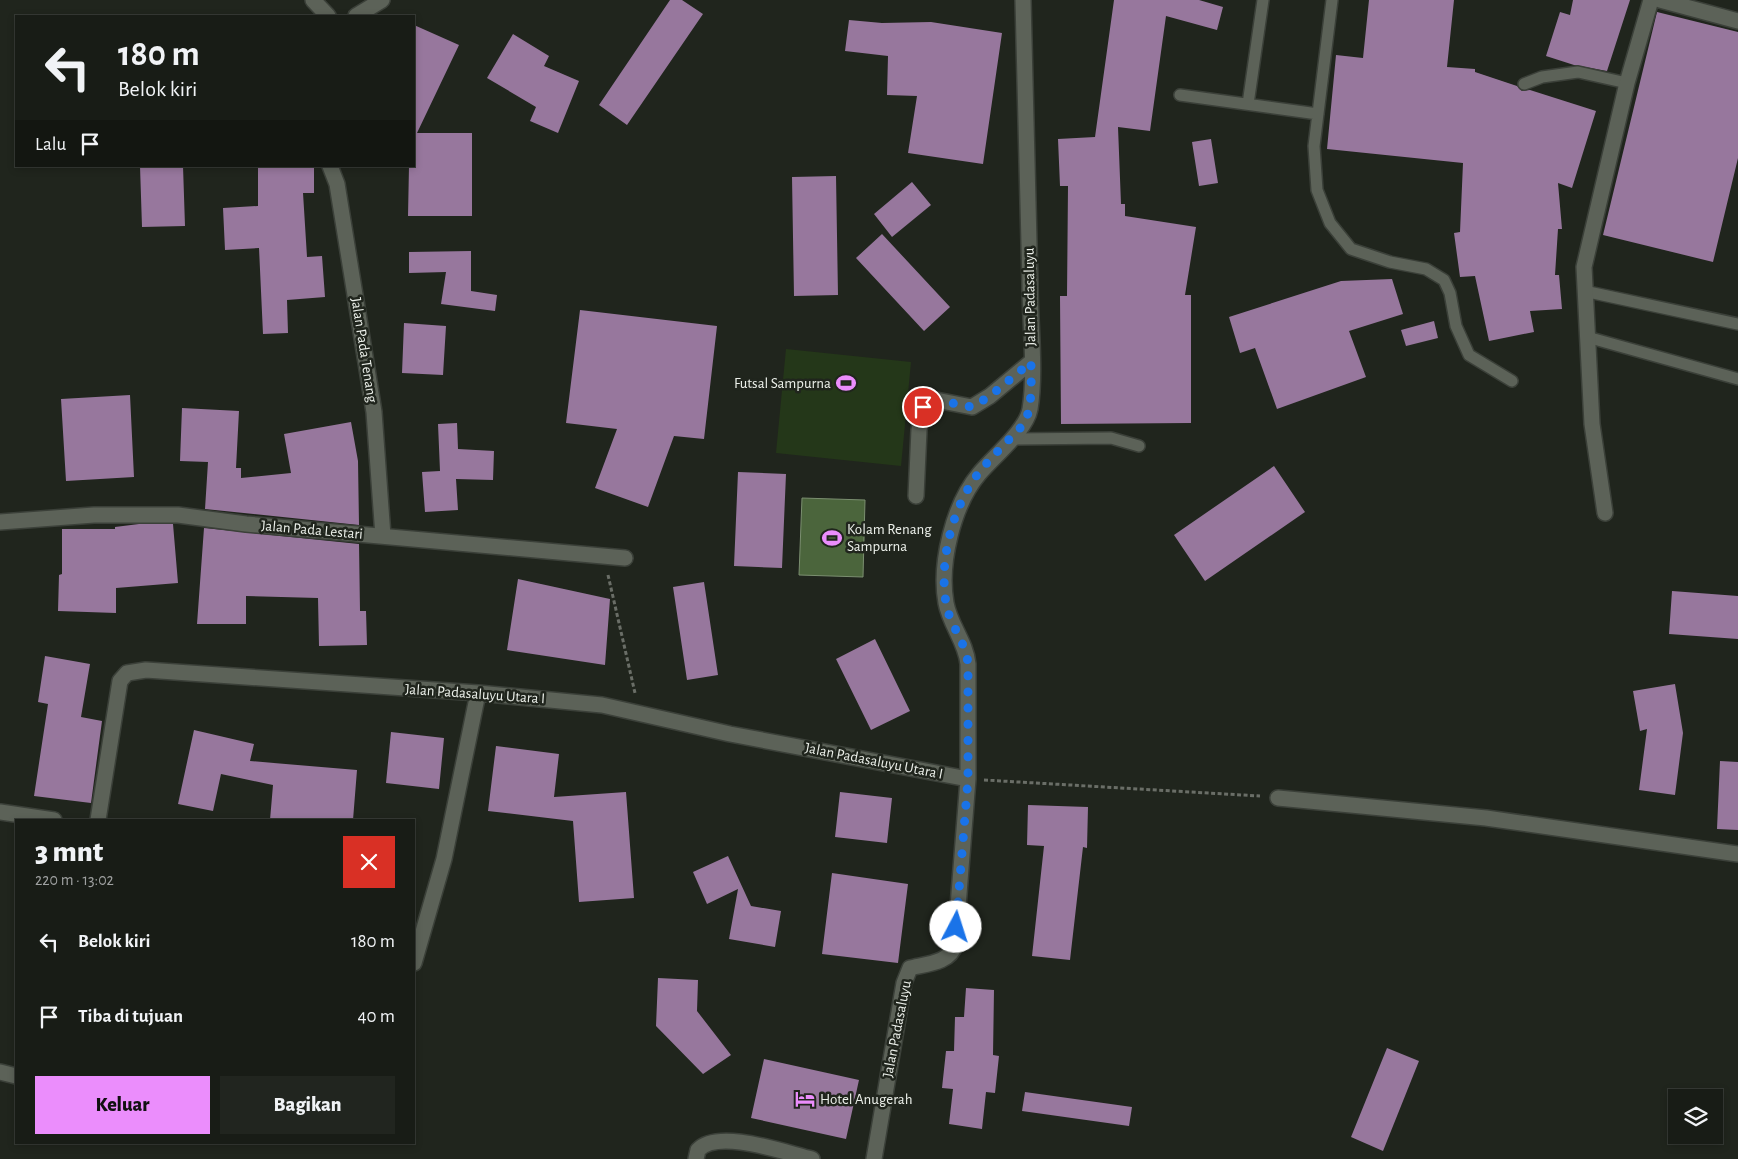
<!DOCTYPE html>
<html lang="id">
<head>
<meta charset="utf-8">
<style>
  body { margin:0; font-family:"Alegreya Sans",sans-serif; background:#21251f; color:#f1f3f6; height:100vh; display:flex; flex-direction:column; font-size:19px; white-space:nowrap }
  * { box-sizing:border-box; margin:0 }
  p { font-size:16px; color:#9fa1a1 }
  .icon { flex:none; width:28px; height:28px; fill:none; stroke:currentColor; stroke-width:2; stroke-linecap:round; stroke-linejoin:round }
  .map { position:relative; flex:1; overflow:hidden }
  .details { position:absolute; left:15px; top:819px; width:400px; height:325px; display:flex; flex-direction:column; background:#181c16; border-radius:0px; box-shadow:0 2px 8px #0003,0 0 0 1px #363a35 }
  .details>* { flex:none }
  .guide { position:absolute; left:15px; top:15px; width:400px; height:152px; border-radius:0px; box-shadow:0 2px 8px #0003,0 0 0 1px #363a35; background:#181c16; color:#f1f3f6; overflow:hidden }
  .fabs { position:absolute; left:1668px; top:1089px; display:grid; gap:10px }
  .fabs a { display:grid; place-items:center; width:55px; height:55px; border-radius:0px; background:#181c16; box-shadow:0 2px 8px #0003,0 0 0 1px #363a35; font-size:25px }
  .pin { position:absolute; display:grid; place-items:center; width:42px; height:42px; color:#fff; margin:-21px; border:2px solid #fff; border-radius:50%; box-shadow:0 1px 5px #0007 }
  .me { position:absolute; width:55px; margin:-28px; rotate:5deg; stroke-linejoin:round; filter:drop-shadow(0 0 4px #0008) }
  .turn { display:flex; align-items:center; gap:18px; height:105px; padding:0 20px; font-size:22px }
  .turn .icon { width:65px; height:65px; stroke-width:2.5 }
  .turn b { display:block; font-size:35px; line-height:42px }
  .then { display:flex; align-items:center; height:48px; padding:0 20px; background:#0003; gap:10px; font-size:19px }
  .round { display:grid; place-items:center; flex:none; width:52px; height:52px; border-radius:0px; background:#21251f }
  .summary { display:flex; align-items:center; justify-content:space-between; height:85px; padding:0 20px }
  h1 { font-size:30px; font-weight:800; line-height:38px }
  .primary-button { display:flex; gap:10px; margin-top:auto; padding:10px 20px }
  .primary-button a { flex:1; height:58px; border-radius:0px; background:#eb8dfc; color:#111; font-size:20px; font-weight:800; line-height:58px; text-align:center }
  .primary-button a+a { background:#21251f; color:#f1f3f6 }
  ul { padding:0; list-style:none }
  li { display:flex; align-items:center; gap:15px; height:75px; padding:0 20px }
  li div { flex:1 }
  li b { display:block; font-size:19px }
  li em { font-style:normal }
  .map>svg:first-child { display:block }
  .green { fill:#243719 }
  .water { fill:#4b653c; stroke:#7b8f70 }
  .building { fill:#97779d }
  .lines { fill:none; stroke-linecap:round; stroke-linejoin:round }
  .service-casing { stroke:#3b4039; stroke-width:14 }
  .minor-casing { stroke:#3b4039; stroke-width:18 }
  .path { stroke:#6a6e67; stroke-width:3; stroke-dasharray:4 2.5; stroke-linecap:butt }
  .service { stroke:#5c6258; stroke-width:11 }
  .minor { stroke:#5c6258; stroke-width:15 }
  .route { stroke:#1a73e8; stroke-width:9; stroke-dasharray:0 16.2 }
  .labels { text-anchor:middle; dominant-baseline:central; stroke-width:5; stroke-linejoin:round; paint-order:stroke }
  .street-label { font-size:15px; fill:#ecf0ea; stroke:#20251d }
  .poi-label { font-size:15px; fill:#ecf0ea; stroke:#20251d; text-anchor:start }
</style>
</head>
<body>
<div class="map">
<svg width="1738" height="1159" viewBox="0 0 1738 1159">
  <rect width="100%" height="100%" fill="#20251d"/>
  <!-- green -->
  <path class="green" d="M786 349 911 362 901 466 776 453Z"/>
  <!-- water -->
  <path class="water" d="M802 498 865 500 863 577 799 575Z"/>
  <!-- building -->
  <path class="building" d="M670 0H682L703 14 627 125 599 105Z
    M1114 0H1199L1223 7 1217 30 1166 16 1150 131 1118 127 1121 204H1125V216L1196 227 1185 295H1191V423L1061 424 1060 296H1067L1068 186H1060L1058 139 1095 137Z
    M1369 0H1454L1447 67 1475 69V72L1517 86 1522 91 1530 90 1596 111 1572 188 1558 183 1562 229H1558L1555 275H1559L1562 309 1530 311 1534 332 1489 341 1475 276 1460 277 1454 233 1460 232 1463 163 1327 149 1336 55 1363 58Z
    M1573 0H1630L1607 71 1574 65 1546 56 1560 12 1570 15Z
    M1657 12 1738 32V158L1713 262 1603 235Z
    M849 20 882 23 931 22 1002 33 983 164 908 153 917 96 887 95 888 56 845 51Z
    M414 25 459 45 417 133H472V216H408L409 166H414Z
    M513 34 549 56 544 66 579 81 558 133 530 121 536 107 487 78Z
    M1211 139 1218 183 1199 186 1192 142Z
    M140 166H183L185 226 142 227Z
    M258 166H314V193H303L307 257 322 256 325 297 287 300 288 333 263 334 259 248 225 250 223 208 258 206Z
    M836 176 838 295 794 296 792 177Z
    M912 182 931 205 892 237 874 214Z
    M882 234 950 307 924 331 856 258Z
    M471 251V291L497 295 495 311 441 304 446 272 409 273V252Z
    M1392 279 1403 314 1349 331 1366 377 1277 409 1255 348 1240 353 1229 317 1341 281Z
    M580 310 717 326 704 439 674 436 648 507 595 488 617 429 566 423Z
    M1434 321 1438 338 1406 346 1401 330Z
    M404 323 446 326 443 375 402 373Z
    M130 395 134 477 66 481 61 399Z
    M182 408 239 411 236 468H241V478L291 473 284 434 351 422 358 461 359 525 205 509 208 462 180 461Z
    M457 423 458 449 494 451 493 480 456 479 458 510 425 512 422 472 440 471 438 424Z
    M1274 466 1305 512 1205 581 1174 535Z
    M738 472 786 474 782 568 734 566Z
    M139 524H173L178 583 116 588V613L58 611 59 575 62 574V529H115V527Z
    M204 528 359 544 360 611H366L367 645 319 646 318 598 246 596V624H197Z
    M518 579 610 599 605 665 507 650Z
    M704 582 718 675 687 680 673 587Z
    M1672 591 1738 596V639L1669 634Z
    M875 639 910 711 871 730 836 659Z
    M45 656 90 664 81 717 102 721 91 803 34 796 48 704 38 702Z
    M1675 684 1683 733 1675 795 1639 790 1647 729 1640 731 1633 691Z
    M194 730 254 744 250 761 357 770 353 820H270L273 785 221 774 213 811 178 804Z
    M391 732 444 738 439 789 386 783Z
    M496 746 559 754 554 797 626 792 634 898 579 902 573 821 488 811Z
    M1720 761 1738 762V830L1717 829Z
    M840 792 892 798 887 843 835 837Z
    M1028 805 1088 807 1087 848 1083 847 1070 960 1032 956 1044 846 1027 845Z
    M728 856 751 906 781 911 775 947 729 939 738 889 707 904 693 872Z
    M832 873 908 884 898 963 822 954Z
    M658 978 698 980 697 1011 731 1055 703 1074 656 1026Z
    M966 988 994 990 993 1055 999 1056 995 1093 986 1092 982 1129 949 1124 953 1089 942 1088 946 1051H954L955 1017H964Z
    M1387 1048 1419 1061 1383 1151 1351 1137Z
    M764 1059 859 1080 846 1139 751 1118Z
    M1025 1092 1132 1107 1129 1126 1022 1111Z"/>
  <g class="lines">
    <defs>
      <path id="service" d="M1332 0 1314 146 1317 190 1330 223 1351 249 1390 262 1426 269 1444 280 1450 293 1456 326 1469 355 1512 381
        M1524 84 1542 77 1578 72 1627 83
        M1180 95 1318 114
        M1248 104 1263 0
        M1584 291 1738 324
        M1587 337 1738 379
        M1011 439 1111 438 1139 446"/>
      <path id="minor" d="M313 0 328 16
        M1660 0 1738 21
        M356 16 382 0
        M330 166 337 184 374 412 383 536
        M916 496 919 430 923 407 936 400 972 407 990 396 1031 362
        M1605 513 1592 424 1584 267 1627 83 1651 0
        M0 522 94 515H178L246 524 625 558
        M1278 798 1486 818 1738 854
        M0 812 54 820
        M98 820 120 681 127 673 146 670 478 693 602 705 730 734 968 779
        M414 963 444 859 478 693
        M0 1072 16 1076
        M696 1159 698 1150C718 1128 786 1153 812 1159
        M874 1159 904 983 910 968C926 964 950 963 955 945L968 779V664C966 642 950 625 946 603 939 564 953 505 979 474 993 457 1026 431 1030 409 1036 373 1030 322 1030 284 1028 189 1025 95 1023 0"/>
    </defs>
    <!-- service casing -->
    <use href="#service" class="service-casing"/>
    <!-- minor casing -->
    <use href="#minor" class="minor-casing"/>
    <!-- path -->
    <path class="path" d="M608 575 635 693
      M984 780 1260 796"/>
    <!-- service -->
    <use href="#service" class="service"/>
    <!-- minor -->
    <use href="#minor" class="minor"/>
  </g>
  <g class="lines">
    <!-- route -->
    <path class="route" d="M923 407 936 400 972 407 990 396 1031 362C1031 383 1033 405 1024 424 1008 441 991 457 977 475 952 509 939 561 946 603 949 624 966 642 968 664V779L956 927"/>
  </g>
  <!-- icons -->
  <defs>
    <symbol id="stadium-bare" viewBox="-9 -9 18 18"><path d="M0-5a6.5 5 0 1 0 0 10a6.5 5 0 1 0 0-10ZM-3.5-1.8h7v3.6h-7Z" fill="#eb8dfc" stroke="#20251d" stroke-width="2.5" paint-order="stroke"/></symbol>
    <symbol id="hotel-bare" viewBox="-9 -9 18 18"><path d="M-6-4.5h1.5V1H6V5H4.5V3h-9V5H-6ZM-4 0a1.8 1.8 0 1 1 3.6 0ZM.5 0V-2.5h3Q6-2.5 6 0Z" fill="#eb8dfc" stroke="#20251d" stroke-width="2.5" paint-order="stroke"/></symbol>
  </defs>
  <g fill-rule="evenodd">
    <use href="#stadium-bare" x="832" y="369" width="28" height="28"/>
    <use href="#stadium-bare" x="818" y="524" width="28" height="28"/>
    <use href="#hotel-bare" x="791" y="1085" width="28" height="28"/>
  </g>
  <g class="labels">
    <!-- street labels -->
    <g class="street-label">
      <text transform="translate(1030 297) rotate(-91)">Jalan Padasaluyu</text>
      <text transform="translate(364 350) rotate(81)">Jalan Pada Tenang</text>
      <text transform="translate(312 530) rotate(5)">Jalan Pada Lestari</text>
      <text transform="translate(475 694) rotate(4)">Jalan Padasaluyu Utara I</text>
      <text transform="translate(874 761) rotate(11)">Jalan Padasaluyu Utara I</text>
      <text transform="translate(897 1029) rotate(-79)">Jalan Padasaluyu</text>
    </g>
    <!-- poi labels -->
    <g class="poi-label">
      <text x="831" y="383" text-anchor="end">Futsal Sampurna</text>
      <text x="847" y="529">Kolam Renang<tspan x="847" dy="17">Sampurna</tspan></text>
      <text x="820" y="1099">Hotel Anugerah</text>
    </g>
  </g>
</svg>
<div class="fabs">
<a><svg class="icon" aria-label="layers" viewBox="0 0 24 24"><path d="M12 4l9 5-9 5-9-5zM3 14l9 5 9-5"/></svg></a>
</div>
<div class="pin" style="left:923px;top:407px;background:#d93025"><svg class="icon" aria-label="arrive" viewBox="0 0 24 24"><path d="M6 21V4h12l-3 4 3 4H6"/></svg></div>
<svg class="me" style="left:956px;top:927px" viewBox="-20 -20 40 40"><circle r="19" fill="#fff"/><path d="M0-13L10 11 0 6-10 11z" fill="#1a73e8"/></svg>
<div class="guide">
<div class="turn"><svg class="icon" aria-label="left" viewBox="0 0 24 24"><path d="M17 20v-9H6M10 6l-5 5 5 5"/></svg><div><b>180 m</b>Belok kiri</div></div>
<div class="then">Lalu<svg class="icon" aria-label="arrive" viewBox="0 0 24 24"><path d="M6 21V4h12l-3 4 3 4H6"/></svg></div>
</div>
<section class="details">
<div class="summary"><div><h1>3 mnt</h1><p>220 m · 13:02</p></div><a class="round" style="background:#d93025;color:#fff"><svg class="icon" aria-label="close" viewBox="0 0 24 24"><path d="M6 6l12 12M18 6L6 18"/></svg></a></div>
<ul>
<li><svg class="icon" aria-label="left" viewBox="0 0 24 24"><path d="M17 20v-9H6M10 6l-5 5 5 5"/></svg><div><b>Belok kiri</b></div><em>180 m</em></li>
<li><svg class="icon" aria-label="arrive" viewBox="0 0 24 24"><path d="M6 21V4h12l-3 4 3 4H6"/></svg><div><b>Tiba di tujuan</b></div><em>40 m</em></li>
</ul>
<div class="primary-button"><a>Keluar</a><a>Bagikan</a></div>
</section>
</div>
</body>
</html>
